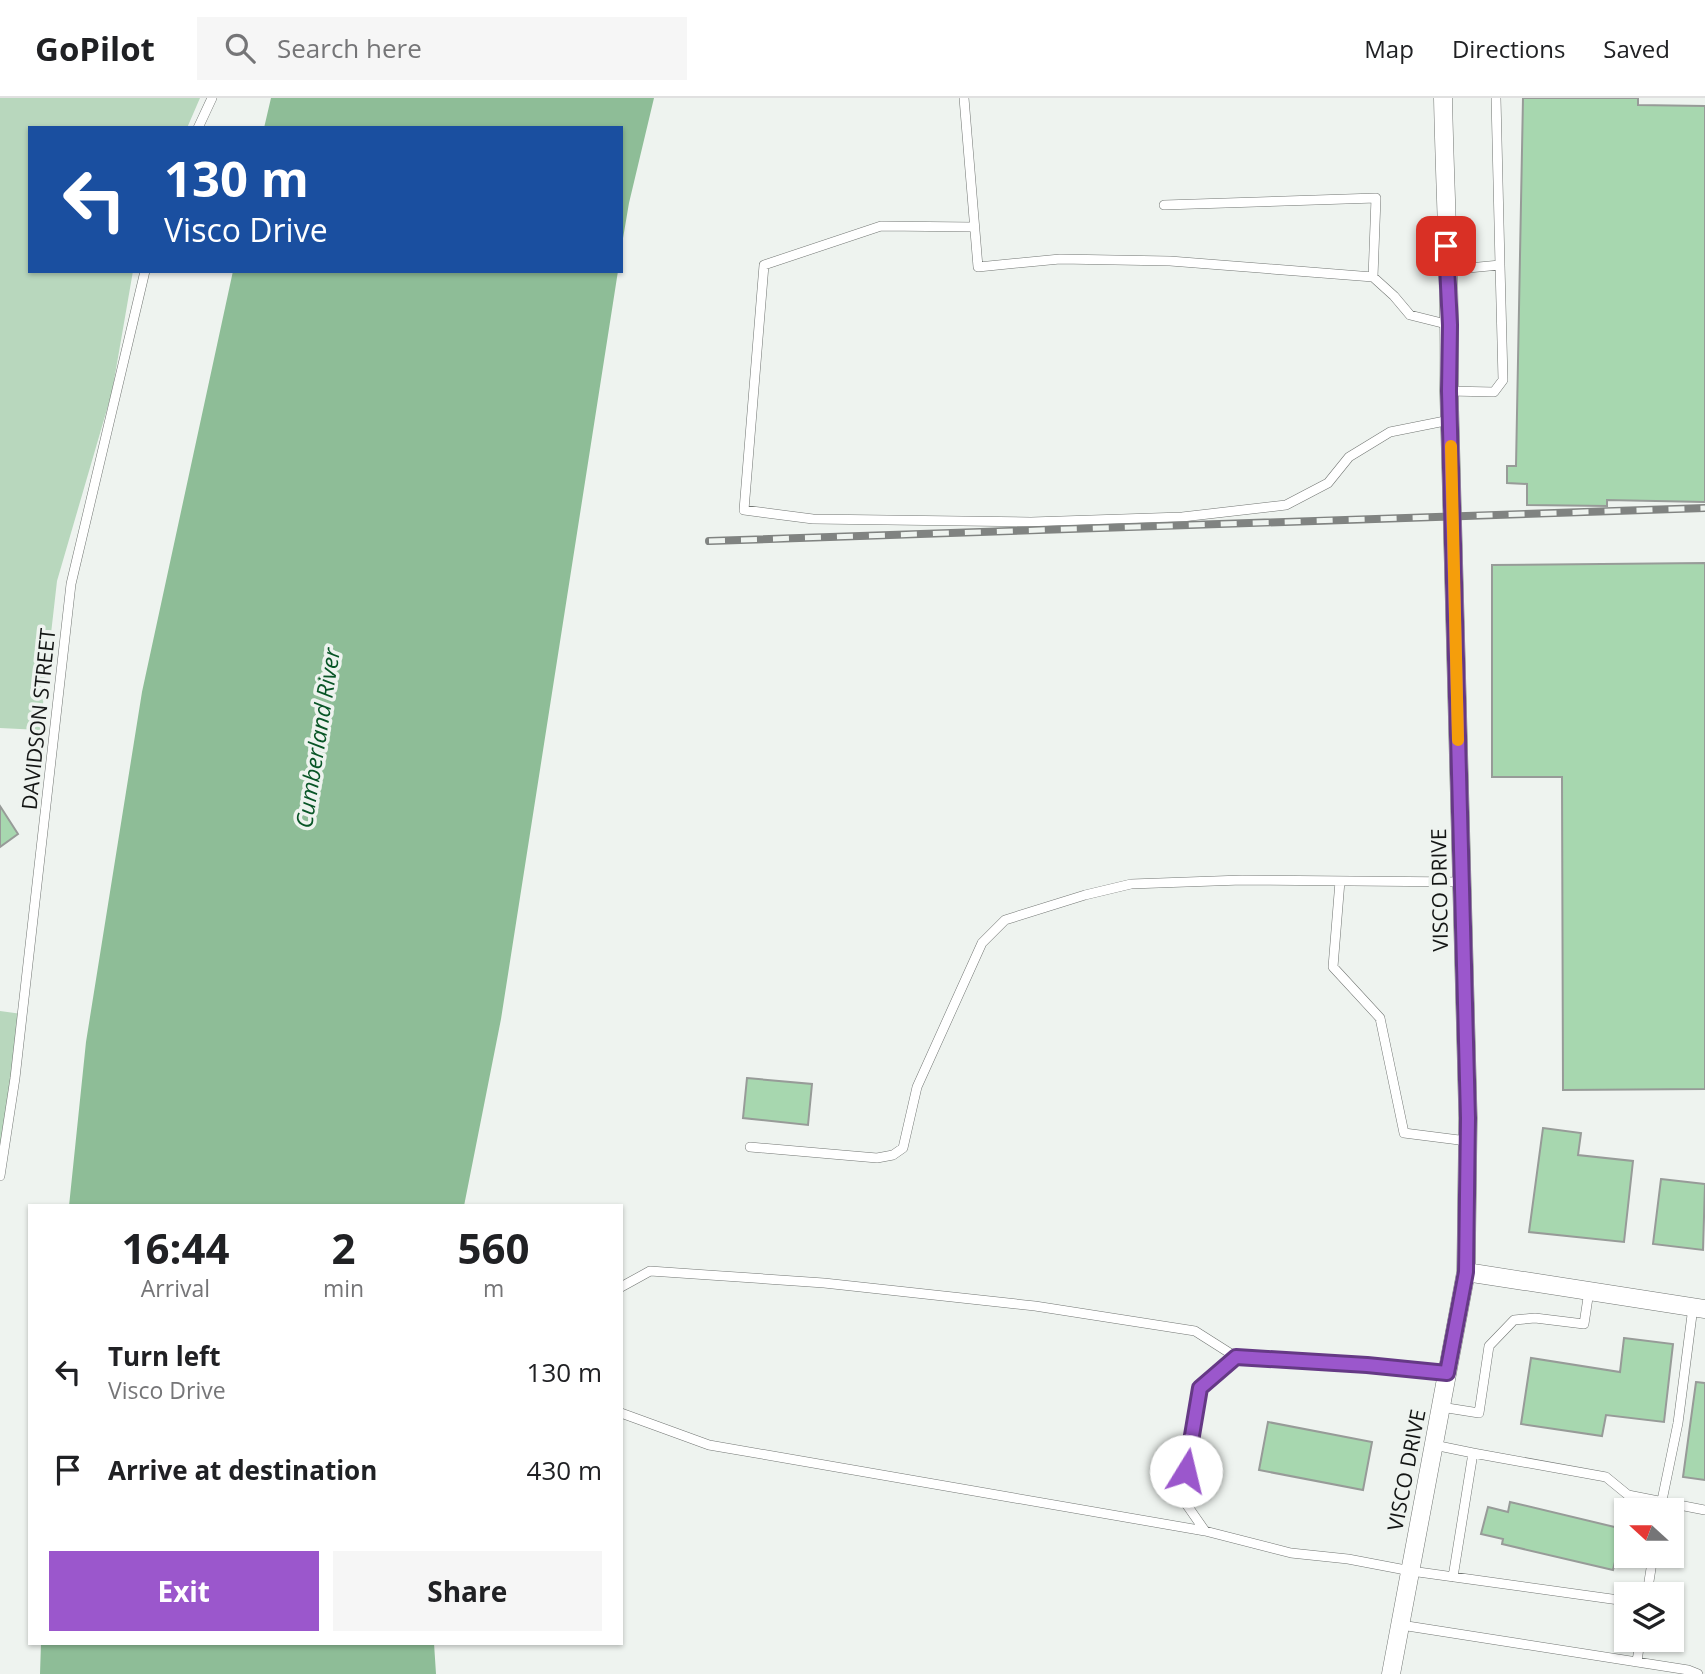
<!DOCTYPE html>
<html lang="en">
<head>
<meta charset="utf-8">
<style>
  body { margin:0; font-family:"Open Sans",sans-serif; background:#f6f6f6; color:#202124; height:100vh; display:flex; flex-direction:column; font-size:26px; white-space:nowrap }
  * { box-sizing:border-box; margin:0 }
  p { font-size:23px; color:#757577 }
  .icon { flex:none; width:38px; height:38px; fill:none; stroke:currentColor; stroke-width:2; stroke-linecap:round; stroke-linejoin:round }
  .map { position:relative; flex:1; overflow:hidden }
  .sheet { position:absolute; left:28px; top:1106px; width:595px; height:441px; display:flex; flex-direction:column; background:#fff; border-radius:0px; box-shadow:0 2px 5px #0004 }
  .sheet>* { flex:none }
  .guide { position:absolute; left:28px; top:28px; width:595px; height:147px; border-radius:0px; box-shadow:0 2px 5px #0004; background:#1a4fa0; color:#fff; overflow:hidden }
  .needle { width:46px; rotate:291deg }
  .buttons { position:absolute; left:1614px; top:1400px; display:grid; gap:14px }
  .buttons a { display:grid; place-items:center; width:70px; height:70px; border-radius:0px; background:#fff; box-shadow:0 2px 5px #0004; font-size:35px }
  .pin { position:absolute; display:grid; place-items:center; width:60px; height:60px; color:#fff; margin:-30px; border-radius:14px; box-shadow:0 4px 10px #0006 }
  .me { position:absolute; width:77px; margin:-38px; rotate:9deg; stroke-linejoin:round; filter:drop-shadow(0 0 5px #0008) }
  .turn { display:flex; align-items:center; gap:24px; height:147px; padding:0 21px; font-size:32px }
  .turn .icon { width:91px; height:91px; stroke-width:2.5 }
  .turn b { display:block; font-size:49px; line-height:60px }
  .eta { display:flex; justify-content:space-evenly; align-items:center; height:119px; text-align:center }
  .eta b { font-size:42px; font-weight:700; line-height:49px }
  .action { display:flex; gap:14px; margin-top:auto; padding:14px 21px }
  .action a { flex:1; height:80px; border-radius:0px; background:#9b57cc; color:#fff; font-size:28px; font-weight:700; line-height:80px; text-align:center }
  .action a+a { background:#f6f6f6; color:#202124 }
  ul { padding:0; list-style:none }
  li { display:flex; align-items:center; gap:21px; height:98px; padding:0 21px }
  li div { flex:1 }
  li b { display:block; font-size:26px }
  li em { font-style:normal }
  header { display:flex; align-items:center; gap:42px; box-sizing:border-box; height:98px; padding:0 35px; background:#fff; border-bottom:2px solid #e0e0e0 }
  header strong { font-size:33px }
  nav { display:flex; gap:38px; margin-inline-start:auto; font-size:24px }
  .search { width:490px; height:63px; background:#f6f6f6; display:flex; align-items:center; gap:18px; box-sizing:border-box; padding:0 24px; border-radius:0px; color:#757577; font-size:26px }
  .map>svg:first-child { display:block }
  .green { fill:#b8d7bd }
  .water { fill:#8ebd97 }
  .building { fill:#a7d7af; stroke:#979b98; stroke-width:2 }
  .lines { fill:none; stroke-linecap:round; stroke-linejoin:round }
  .service-casing { stroke:#727673; stroke-width:10 }
  .minor-casing { stroke:#727673; stroke-width:19 }
  .service { stroke:#fff; stroke-width:9 }
  .minor { stroke:#fff; stroke-width:18 }
  .rail-casing { stroke:#808381; stroke-width:8 }
  .rail { stroke:#eef3ef; stroke-width:5; stroke-dasharray:16; stroke-linecap:butt }
  .route-casing { stroke:#653985; stroke-width:18 }
  .route { stroke:#9b57cc; stroke-width:12 }
  .slow { stroke:#f59e0b; stroke-width:12 }
  .labels { text-anchor:middle; dominant-baseline:central; stroke-width:7; stroke-linejoin:round; paint-order:stroke }
  .street-label { font-size:21px; fill:#141615; stroke:#eef3ef }
  .water-label { font-size:23px; font-style:italic; fill:#085526; stroke:#eef3ef }
</style>
</head>
<body>
<header>
<strong>GoPilot</strong>
<div class="search"><svg class="icon" aria-label="search" viewBox="0 0 24 24"><circle cx="10" cy="10" r="6"/><path d="M15 15l6 6"/></svg>Search here</div>
<nav><a>Map</a><a>Directions</a><a>Saved</a></nav>
</header>
<div class="map">
<svg width="1705" height="1576" viewBox="0 0 1705 1576">
  <rect width="100%" height="100%" fill="#eef3ef"/>
  <!-- green -->
  <path class="green" d="M0 0H200L187 30H30V173H133L112 294 57 483 40 632 0 630Z
    M0 913 22 916 0 1066Z"/>
  <!-- water -->
  <path class="water" d="M271 0H654L629 105 621 152V30H264Z
    M233 173H618L501 921 464 1108H69L86 944 142 594Z
    M41 1545H434L436 1576H40Z"/>
  <!-- building -->
  <path class="building" d="M1523 0H1638V7L1705 8V404L1607 402V408L1527 407V386L1507 385V368H1516Z
    M1705 465V991L1563 992 1562 679H1492V467Z
    M0 708 18 736 0 749Z
    M747 980 812 986 808 1027 743 1020Z
    M1543 1030 1581 1035 1578 1057 1633 1063 1624 1144 1529 1134Z
    M1661 1081 1705 1086 1703 1152 1653 1146Z
    M1624 1240 1673 1246 1664 1324 1606 1317 1602 1338 1521 1326 1531 1260 1620 1274Z
    M1696 1284 1705 1285V1382L1683 1379Z
    M1268 1324 1372 1344 1363 1392 1259 1372Z
    M1510 1404 1623 1431 1613 1472 1502 1446 1503 1441 1481 1436 1488 1409 1508 1414Z"/>
  <g class="lines">
    <defs>
      <path id="service" d="M964 0 978 169 1060 161 1170 163 1373 179 1394 198 1410 217 1450 227
        M1496 0 1500 167
        M198 30 212 0
        M1164 107 1376 100 1373 179
        M974 129 881 128 764 167 744 412 813 421 1031 424 1182 419 1286 407 1328 385 1349 359 1390 334 1450 322
        M1447 172 1500 167 1503 282 1494 294 1449 293
        M1340 783 1333 869 1380 920 1404 1035 1467 1043
        M750 1049 877 1060 893 1057 903 1050 917 989 982 845 1005 822 1085 797 1131 786 1242 782 1462 784
        M0 1078 15 980 71 486 145 173
        M621 1189 650 1173 824 1185 1035 1208 1195 1233 1236 1259
        M1447 1275 1367 1267 1236 1259 1200 1290 1182 1400 1205 1433 1291 1455 1348 1461 1411 1473 1626 1503
        M1441 1309 1479 1315 1489 1248 1514 1222 1535 1220 1584 1226 1589 1193
        M621 1315 709 1347 1205 1433
        M1434 1347 1473 1355 1453 1479
        M1473 1355 1606 1379 1628 1397 1705 1412
        M1660 1412 1678 1325 1693 1209
        M1647 1496 1653 1458
        M1401 1527 1688 1572 1698 1576
        M1637 1564 1640 1542"/>
      <path id="minor" d="M1466 1174 1705 1211
        M1391 1576 1466 1174 1468 1020 1449 293C1451 195 1445 98 1443 0"/>
    </defs>
    <!-- service casing -->
    <use href="#service" class="service-casing"/>
    <!-- minor casing -->
    <use href="#minor" class="minor-casing"/>
    <!-- service -->
    <use href="#service" class="service"/>
    <!-- minor -->
    <use href="#minor" class="minor"/>
    <defs>
      <path id="rail" d="M709 443 1705 410"/>
    </defs>
    <!-- rail casing -->
    <use href="#rail" class="rail-casing"/>
    <!-- rail -->
    <use href="#rail" class="rail"/>
  </g>
  <g class="lines">
    <defs>
      <path id="route" d="M1186 1373 1200 1290 1236 1259 1367 1267 1447 1275 1466 1174 1468 1020 1449 293 1450 227 1446 148"/>
    </defs>
    <!-- route casing -->
    <use href="#route" class="route-casing"/>
    <!-- route -->
    <use href="#route" class="route"/>
    <!-- slow -->
    <path class="slow" d="M1451 348 1458 642"/>
  </g>
  <g class="labels">
    <!-- street labels -->
    <g class="street-label">
      <text transform="translate(38 621) rotate(-84)">DAVIDSON STREET</text>
      <text transform="translate(1439 792) rotate(-91)">VISCO DRIVE</text>
      <text transform="translate(1406 1372) rotate(-79)">VISCO DRIVE</text>
    </g>
    <!-- water labels -->
    <g class="water-label">
      <text transform="translate(317 640) rotate(-81)">Cumberland River</text>
    </g>
  </g>
</svg>
<div class="buttons">
<a><svg class="needle" viewBox="-14 -14 28 28"><path d="M0-13l5 13h-10z" fill="#e53935"/><path d="M0 13l5-13h-10z" fill="#757577"/></svg></a>
<a><svg class="icon" aria-label="layers" viewBox="0 0 24 24"><path d="M12 4l9 5-9 5-9-5zM3 14l9 5 9-5"/></svg></a>
</div>
<div class="pin" style="left:1446px;top:148px;background:#d93025"><svg class="icon" aria-label="arrive" viewBox="0 0 24 24"><path d="M6 21V4h12l-3 4 3 4H6"/></svg></div>
<svg class="me" style="left:1186px;top:1373px" viewBox="-20 -20 40 40"><circle r="19" fill="#fff"/><path d="M0-13L10 11 0 6-10 11z" fill="#9b57cc"/></svg>
<div class="guide">
<div class="turn"><svg class="icon" aria-label="left" viewBox="0 0 24 24"><path d="M17 20v-9H6M10 6l-5 5 5 5"/></svg><div><b>130 m</b>Visco Drive</div></div>
</div>
<section class="sheet">
<div class="eta">
<div><b>16:44</b><p>Arrival</p></div>
<div><b>2</b><p>min</p></div>
<div><b>560</b><p>m</p></div>
</div>
<ul>
<li><svg class="icon" aria-label="left" viewBox="0 0 24 24"><path d="M17 20v-9H6M10 6l-5 5 5 5"/></svg><div><b>Turn left</b><p>Visco Drive</p></div><em>130 m</em></li>
<li><svg class="icon" aria-label="arrive" viewBox="0 0 24 24"><path d="M6 21V4h12l-3 4 3 4H6"/></svg><div><b>Arrive at destination</b></div><em>430 m</em></li>
</ul>
<div class="action"><a>Exit</a><a>Share</a></div>
</section>
</div>
</body>
</html>
